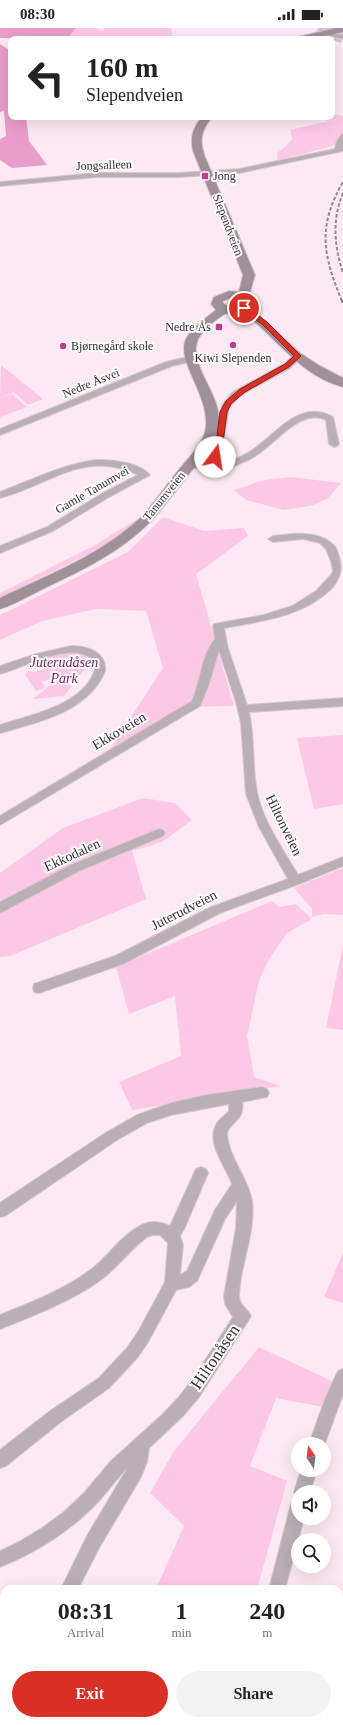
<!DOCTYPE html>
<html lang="en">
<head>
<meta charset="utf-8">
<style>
  body { margin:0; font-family:"Times New Roman",serif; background:#f2f2f2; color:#222; height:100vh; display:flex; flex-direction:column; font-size:15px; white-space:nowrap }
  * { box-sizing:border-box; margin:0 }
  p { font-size:13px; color:#767676 }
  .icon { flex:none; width:22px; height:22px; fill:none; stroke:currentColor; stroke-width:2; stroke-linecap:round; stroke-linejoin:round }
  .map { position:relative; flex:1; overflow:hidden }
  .drawer { position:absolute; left:0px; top:1557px; width:343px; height:140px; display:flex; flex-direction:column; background:#fff; border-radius:12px 12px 0 0; box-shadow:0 4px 16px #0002 }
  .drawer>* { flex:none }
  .hud { position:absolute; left:8px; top:8px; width:327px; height:84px; border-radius:8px; box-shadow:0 4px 16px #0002; background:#fff; color:#222; overflow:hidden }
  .needle { width:26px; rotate:346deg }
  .tools { position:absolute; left:291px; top:1409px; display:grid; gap:8px }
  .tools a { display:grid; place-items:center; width:40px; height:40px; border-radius:50%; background:#fff; box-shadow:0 4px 16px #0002; font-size:20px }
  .pin { position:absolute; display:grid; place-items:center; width:34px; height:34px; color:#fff; margin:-17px; border:2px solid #fff; border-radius:50%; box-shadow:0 1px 4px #0007 }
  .me { position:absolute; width:44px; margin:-22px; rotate:14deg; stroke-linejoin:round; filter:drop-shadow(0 0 3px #0008) }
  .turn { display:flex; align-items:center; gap:14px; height:84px; padding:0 12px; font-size:18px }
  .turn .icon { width:52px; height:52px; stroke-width:2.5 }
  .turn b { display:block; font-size:28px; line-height:34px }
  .eta { display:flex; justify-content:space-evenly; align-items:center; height:68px; text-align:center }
  .eta b { font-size:24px; font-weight:600; line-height:28px }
  .cta { display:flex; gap:8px; margin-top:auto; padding:8px 12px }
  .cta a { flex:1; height:46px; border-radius:24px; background:#d93025; color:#fff; font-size:16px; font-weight:600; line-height:46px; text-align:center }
  .cta a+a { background:#f2f2f2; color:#222 }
  .status { display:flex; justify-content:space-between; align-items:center; height:28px; padding:0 20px; background:#fff; direction:ltr }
  .status svg { height:11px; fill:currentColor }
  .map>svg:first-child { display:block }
  .green { fill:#fdc8e6 }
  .forest { fill:#ea9cca }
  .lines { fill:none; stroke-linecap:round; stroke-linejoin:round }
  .motorway-tunnel { stroke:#d5c3cc; stroke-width:13; stroke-dasharray:13 6; stroke-linecap:butt }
  .minor-casing { stroke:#d9c7d0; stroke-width:2 }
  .secondary-casing { stroke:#d9c7d0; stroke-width:2 }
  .minor { fill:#baafb5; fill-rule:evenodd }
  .secondary { fill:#a09099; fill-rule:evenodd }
  .rail-far1 { stroke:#95868e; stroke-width:2; stroke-dasharray:3.5 2; stroke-linecap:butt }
  .rail { stroke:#95868e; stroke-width:2.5; stroke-dasharray:4.5 2.5; stroke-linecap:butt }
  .route { fill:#d93025; stroke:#8d1f18 }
  .poi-dot { fill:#bb4091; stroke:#fcfcfc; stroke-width:1.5 }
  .labels { text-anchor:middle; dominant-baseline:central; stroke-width:4; stroke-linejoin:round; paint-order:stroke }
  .far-street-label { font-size:12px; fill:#362c31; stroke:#fcfcfc }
  .far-poi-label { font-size:12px; fill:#362c31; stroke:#fcfcfc; text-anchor:start }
  .park-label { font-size:14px; font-style:italic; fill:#7a215d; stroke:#fcfcfc }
  .street-label { font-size:14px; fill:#362c31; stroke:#fcfcfc }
  .near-street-label { font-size:17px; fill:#362c31; stroke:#fcfcfc }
</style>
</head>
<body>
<div class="status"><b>08:30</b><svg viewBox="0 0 49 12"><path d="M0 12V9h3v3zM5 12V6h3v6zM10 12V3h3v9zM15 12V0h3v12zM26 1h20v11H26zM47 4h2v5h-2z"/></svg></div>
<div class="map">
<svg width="343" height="1697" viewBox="0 0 343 1697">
  <rect width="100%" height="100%" fill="#fde9f3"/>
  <!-- green -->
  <path class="green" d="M76 0H95L103 3 105 0H171L173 11H67Z
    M332 86 343 88V104L333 118 278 132 277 125 286 118 292 111 290 102 342 90 327 93 321 89H332Z
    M1 337 43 371 28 377 14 364 0 370Z
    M12 366 27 379 0 389V370Z
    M291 449 341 455 327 471 310 478 284 482 246 472 234 462 264 452Z
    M163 489 204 503 244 500 248 508 196 546 234 678 181 679 108 724 163 640 146 583 96 581 42 593 0 612V587L128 524Z
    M136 492 137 495 96 522 0 570V565L95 517Z
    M66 624 81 625 89 629 84 631 88 637 64 668 33 671 53 655 50 651 42 654 45 660 36 663 25 647 28 643 34 644 44 641 45 642 44 640 28 635Z
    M343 707V776L314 781 297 710Z
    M143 770 175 775 192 792 162 814 132 823 146 871 10 928 0 929V845L63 800Z
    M343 840V887L324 886 312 889V881L294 860Z
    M272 873 279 879 296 876 312 891 287 905 269 931 259 953 247 1008 254 1049 280 1058 132 1082 119 1054 181 1028 175 968 129 986 116 939Z
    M343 917V1002L326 1000Z
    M343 1225V1275L324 1269Z
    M259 1319 332 1353 323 1379 276 1370 250 1438 287 1453 257 1561H156L184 1498 150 1465 174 1423Z"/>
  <!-- forest -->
  <path class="forest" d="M0 0H76L67 11 0 10Z
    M0 16 11 23V89H26L29 113 47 137 12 140 0 132V111L6 108 4 83 0 84Z"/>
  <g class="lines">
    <!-- motorway-tunnel -->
    <path class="motorway-tunnel" d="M318 0 343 9"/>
    <defs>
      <path id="minor" d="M325 3 343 7V11L323 6V4Z
        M343 106V123L239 145 180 149H97L0 158V154L97 145H180L239 141 335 121 336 115 341 107Z
        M298 325 302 328 290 340 239 368 229 379 222 421 217 436C230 435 243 428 254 421 278 404 300 371 333 389L339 416 337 418 334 419 329 416 326 392C303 380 278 412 261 424 253 430 243 435 234 438 218 444 202 442 186 438L184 436 186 434 208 436 222 377 233 364 284 336 295 326Z
        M191 328 195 331 194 333 172 338 0 407V401L166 334Z
        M96 432C113 432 138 434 150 447L109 469 53 503 0 525V518L47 499 103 465 138 447C83 421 51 457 0 470V464C32 452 63 436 96 432Z
        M291 506C307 505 326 506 336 520 343 537 343 548 331 561 302 589 262 593 224 600L228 620 247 677 343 670V678L249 684C255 711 252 738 257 764 263 794 283 821 298 847L343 829V838L299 856 220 885 123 936 39 965 34 964 33 960 34 956 115 928 211 879 288 851 259 799 246 766 241 695 236 674 219 622 209 656 200 678 0 797V788L192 673C201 653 201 628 215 611L213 598 214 596 264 587 292 578 316 563 331 547 333 543 331 533 326 521 320 515 303 511 273 514 268 511 273 508Z
        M71 618C87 618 107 624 105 643 88 684 39 694 0 705V697C30 687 85 677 95 641L92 631C70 613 25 639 0 646V638L36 626Z
        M159 801 163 802 165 805 163 808 79 843 0 885V874L71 837Z
        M262 1059 267 1061 269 1065 267 1069 242 1074C245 1092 232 1092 227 1105 228 1129 248 1149 252 1173 256 1205 240 1236 239 1268 239 1277 247 1280 251 1288L248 1293 199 1369 183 1388 149 1420 147 1434 141 1449 99 1520 78 1561H61L87 1508 128 1439C116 1451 106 1466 94 1478 67 1505 35 1525 0 1539V1523L19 1514 42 1500 64 1484 84 1465 111 1433 163 1386 179 1369 195 1348 233 1289 225 1276 224 1268 236 1200 237 1173 225 1191 197 1253 189 1259 176 1262 148 1314 137 1330 109 1360 62 1393 6 1438 0 1440V1422L50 1383 99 1350 127 1320 138 1304 165 1254 168 1215 160 1207H153L147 1209C131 1221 119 1238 102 1251 72 1273 35 1287 0 1301V1287C32 1274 66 1261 93 1240 110 1226 123 1205 144 1196 153 1192 161 1194 170 1198L196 1141 201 1139 206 1141 208 1145 185 1199 180 1208 183 1217 180 1247 187 1243 215 1182 232 1156C226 1139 206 1115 216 1097 219 1091 225 1088 229 1083V1076L171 1087 147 1095 117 1112 5 1188 0 1189V1175L107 1104 137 1087 171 1075 207 1067Z
        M343 1341V1366L324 1418V1416H309L325 1371 338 1343Z
        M301 1442H317L310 1464H298V1470L294 1464Z
        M298 1472V1490H304L285 1561H269L290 1480 292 1474Z
        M4 1663V1685L0 1687V1665Z
        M222 1693H240L239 1697H221Z"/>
      <path id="secondary" d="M336 0H343V4L312 11H297L298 9Z
        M202 89H212C201 104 199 111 205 129L255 247 249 268 254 272V276L251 280 300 325 320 338 343 350V359C300 348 276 309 243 284 237 286 229 284 225 286 216 291 200 304 197 314 190 338 219 365 219 391 219 413 202 430 189 446 176 462 164 480 149 495 120 524 83 542 47 559 32 566 16 576 0 581V570C48 547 100 527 139 491 153 477 165 459 177 444 187 431 201 419 205 404 213 370 175 334 186 311 193 299 206 290 216 282L211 276 214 269 229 263 239 264 243 247 193 123C190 109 193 100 202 89ZM230 270H236L242 273V275C236 280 229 280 223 275V273Z"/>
    </defs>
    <!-- minor casing -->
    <use href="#minor" class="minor-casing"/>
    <!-- secondary casing -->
    <use href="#secondary" class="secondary-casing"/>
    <!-- minor -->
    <use href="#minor" class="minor"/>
    <!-- secondary -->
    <use href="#secondary" class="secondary"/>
    <!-- rail-far1 -->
    <path class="rail-far1" d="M343 165C332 192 334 217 343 245
      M342 273C323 227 317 199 343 154"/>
    <!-- rail -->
    <path class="rail" d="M342 272 343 275"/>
  </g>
  <!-- route -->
  <path class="route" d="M242 279H246L267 294 301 328 289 339 245 364 231 376 227 384 224 407 218 429 215 431 211 429 217 407 220 384 226 373 240 361 285 336 294 328 263 297 242 281Z"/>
  <!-- markers -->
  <g class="poi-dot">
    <rect x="201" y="144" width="8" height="8" rx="2"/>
    <rect x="215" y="295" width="8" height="8" rx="2"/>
    <circle cx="233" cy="317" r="4"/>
    <circle cx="63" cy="318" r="4"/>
  </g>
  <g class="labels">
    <!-- far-street labels -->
    <g class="far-street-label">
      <text transform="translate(104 137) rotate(-2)">Jongsalleen</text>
      <text transform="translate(228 197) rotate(69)">Slependveien</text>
      <text transform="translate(91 355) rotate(-22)">Nedre Åsvei</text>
      <text transform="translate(92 462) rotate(-30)">Gamle Tanumvei</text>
      <text transform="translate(164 468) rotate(-51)">Tanumveien</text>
    </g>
    <!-- far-poi labels -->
    <g class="far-poi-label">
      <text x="213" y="148">Jong</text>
      <text x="211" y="299" text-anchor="end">Nedre Ås</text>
      <text x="71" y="318">Bjørnegård skole</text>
      <text x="233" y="330" text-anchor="middle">Kiwi Slependen</text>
    </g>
    <!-- park labels -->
    <g class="park-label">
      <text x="64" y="634">Juterudåsen<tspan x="64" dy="16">Park</tspan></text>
    </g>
    <!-- street labels -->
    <g class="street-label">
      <text transform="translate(119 703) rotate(-31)">Ekkoveien</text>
      <text transform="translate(284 797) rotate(64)">Hiltonveien</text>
      <text transform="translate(72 827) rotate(-25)">Ekkodalen</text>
      <text transform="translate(184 882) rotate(-27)">Juterudveien</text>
    </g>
    <!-- near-street labels -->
    <g class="near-street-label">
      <text transform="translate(215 1329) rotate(-56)">Hiltonåsen</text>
    </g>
  </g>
</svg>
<div class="tools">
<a><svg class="needle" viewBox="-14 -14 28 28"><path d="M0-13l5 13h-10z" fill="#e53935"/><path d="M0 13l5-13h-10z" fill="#767676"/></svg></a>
<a><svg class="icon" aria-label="sound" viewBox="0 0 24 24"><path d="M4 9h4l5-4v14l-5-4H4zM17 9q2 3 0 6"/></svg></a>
<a><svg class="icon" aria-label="search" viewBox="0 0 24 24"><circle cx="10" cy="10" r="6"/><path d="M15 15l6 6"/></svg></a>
</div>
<div class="pin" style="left:244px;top:280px;background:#d93025"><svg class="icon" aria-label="arrive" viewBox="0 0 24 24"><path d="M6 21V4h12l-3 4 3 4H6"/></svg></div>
<svg class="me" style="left:215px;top:429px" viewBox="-20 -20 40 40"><circle r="19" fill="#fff"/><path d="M0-13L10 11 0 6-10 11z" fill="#d93025"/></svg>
<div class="hud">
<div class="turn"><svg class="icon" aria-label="left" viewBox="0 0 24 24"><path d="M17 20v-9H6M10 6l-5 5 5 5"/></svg><div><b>160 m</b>Slependveien</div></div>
</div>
<section class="drawer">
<div class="eta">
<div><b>08:31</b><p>Arrival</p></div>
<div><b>1</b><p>min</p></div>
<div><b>240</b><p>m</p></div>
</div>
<div class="cta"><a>Exit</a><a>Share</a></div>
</section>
</div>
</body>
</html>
